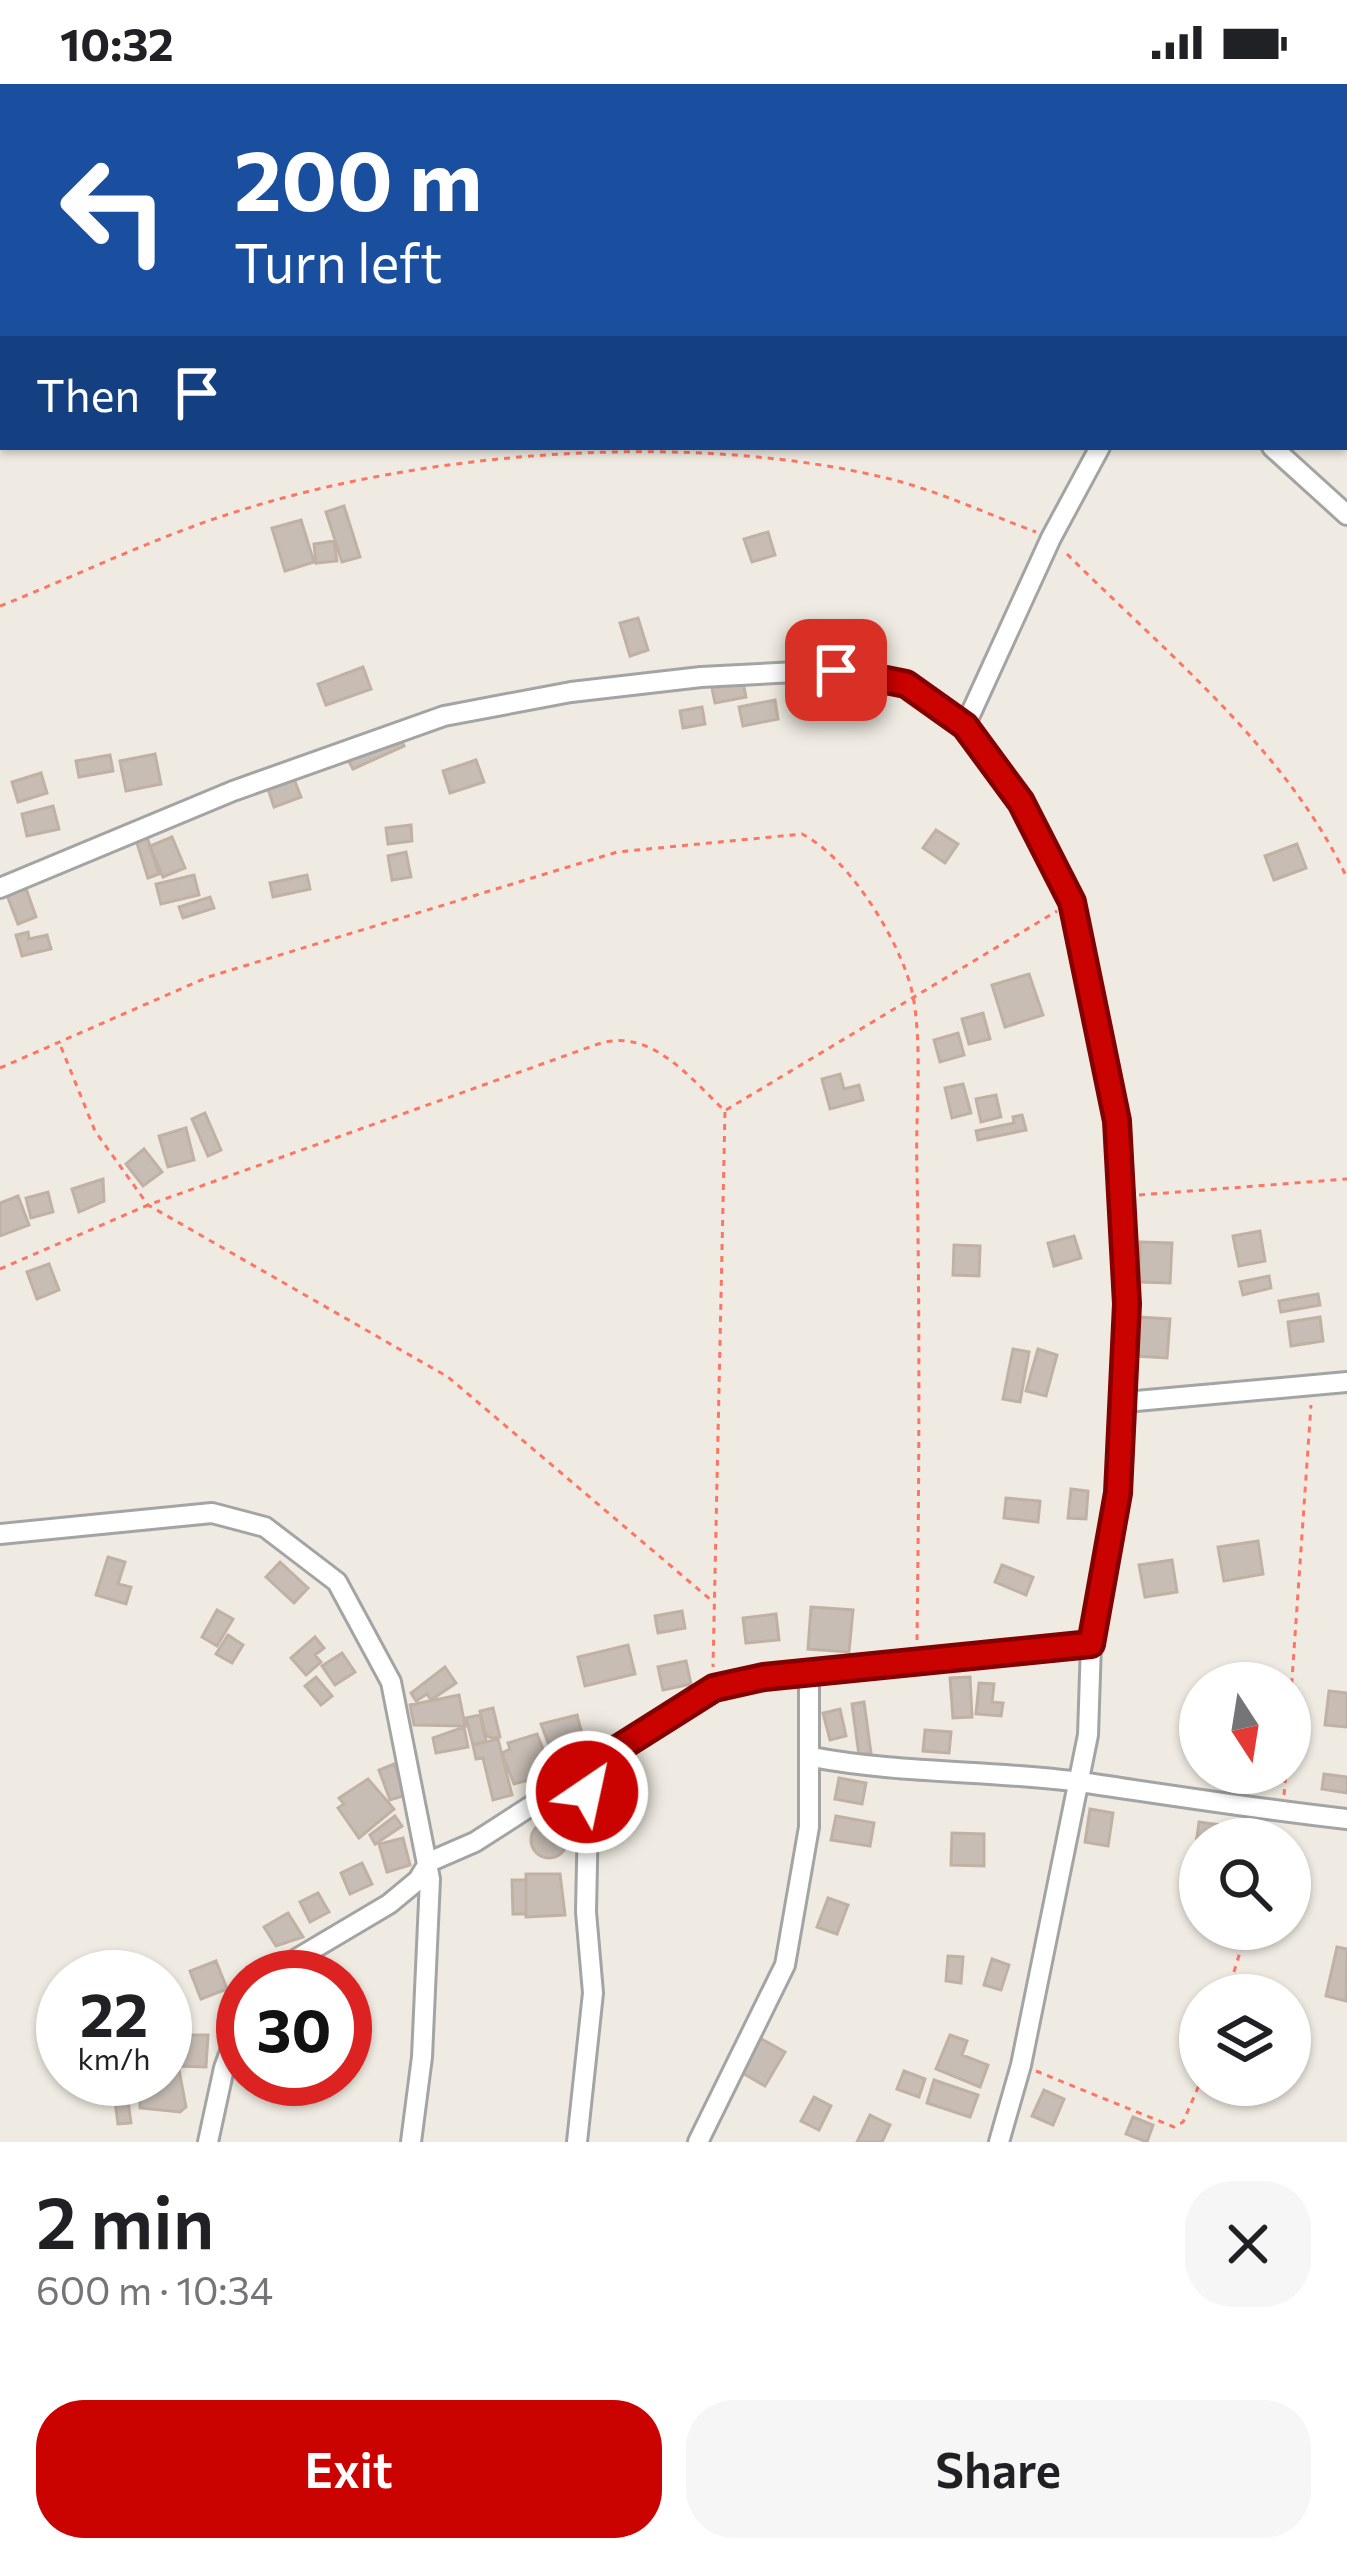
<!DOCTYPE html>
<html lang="en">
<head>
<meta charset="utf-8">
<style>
  body { margin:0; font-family:Commissioner,sans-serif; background:#f6f6f6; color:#202124; height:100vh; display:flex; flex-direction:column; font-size:45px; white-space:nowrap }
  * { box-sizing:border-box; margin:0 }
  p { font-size:39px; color:#757577 }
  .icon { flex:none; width:66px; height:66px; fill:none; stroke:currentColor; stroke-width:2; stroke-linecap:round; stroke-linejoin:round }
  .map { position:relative; height:2058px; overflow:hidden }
  .details { display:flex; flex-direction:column; background:#fff; flex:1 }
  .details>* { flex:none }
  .banner { position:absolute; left:0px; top:0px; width:1347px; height:366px; box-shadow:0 3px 9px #0004; background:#1a4fa0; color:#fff; overflow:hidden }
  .needle { width:78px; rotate:168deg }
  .tools { position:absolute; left:1179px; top:1578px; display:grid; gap:24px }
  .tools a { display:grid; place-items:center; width:132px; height:132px; border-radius:50%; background:#fff; box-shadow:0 3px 9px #0004; font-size:60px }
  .speed { position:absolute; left:36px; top:1866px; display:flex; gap:24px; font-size:60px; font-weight:700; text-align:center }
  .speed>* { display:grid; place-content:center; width:156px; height:156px; border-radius:50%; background:#fff; box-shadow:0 3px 9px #0004; line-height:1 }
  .speed small { font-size:30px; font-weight:400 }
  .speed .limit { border:18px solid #d22; background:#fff; color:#111 }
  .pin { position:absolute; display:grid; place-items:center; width:102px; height:102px; color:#fff; margin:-51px; border-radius:24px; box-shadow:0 6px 18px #0006 }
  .me { position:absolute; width:132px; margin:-66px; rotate:34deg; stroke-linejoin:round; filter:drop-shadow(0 0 9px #0008) }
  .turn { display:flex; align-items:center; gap:42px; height:252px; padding:0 36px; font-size:54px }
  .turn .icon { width:156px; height:156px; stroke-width:2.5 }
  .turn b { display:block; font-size:84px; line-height:102px }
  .then { display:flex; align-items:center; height:114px; padding:0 36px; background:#0003; gap:24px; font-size:45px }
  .round { display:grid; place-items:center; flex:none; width:126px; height:126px; border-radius:48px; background:#f6f6f6 }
  .overview { display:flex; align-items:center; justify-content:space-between; height:204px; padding:0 36px }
  h1 { font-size:72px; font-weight:600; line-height:90px }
  .button { display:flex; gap:24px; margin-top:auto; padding:24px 36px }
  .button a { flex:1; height:138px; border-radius:48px; background:#ca0200; color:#fff; font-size:48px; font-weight:600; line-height:138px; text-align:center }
  .button a+a { background:#f6f6f6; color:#202124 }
  .status { display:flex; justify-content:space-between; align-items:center; height:84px; padding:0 60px; background:#fff; direction:ltr }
  .status svg { height:33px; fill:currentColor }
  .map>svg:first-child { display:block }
  .building { fill:#c7bdb5; stroke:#c1b1a4; stroke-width:3 }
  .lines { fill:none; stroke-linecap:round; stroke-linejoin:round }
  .minor-casing { stroke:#a4a4a4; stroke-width:24 }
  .path { stroke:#ff7563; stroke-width:3; stroke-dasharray:6 6; stroke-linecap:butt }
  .minor { stroke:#fff; stroke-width:18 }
  .route-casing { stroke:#830100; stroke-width:30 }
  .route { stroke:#ca0200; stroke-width:21 }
</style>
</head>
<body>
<div class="status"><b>10:32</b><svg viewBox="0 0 49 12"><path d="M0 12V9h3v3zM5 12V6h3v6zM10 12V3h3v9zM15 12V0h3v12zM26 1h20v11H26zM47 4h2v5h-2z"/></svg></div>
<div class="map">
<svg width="1347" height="2058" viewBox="0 0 1347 2058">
  <rect width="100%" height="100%" fill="#efebe2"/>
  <!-- building -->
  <path class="building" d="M344 422 360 473 342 478 326 428Z
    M301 436 314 478 285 487 272 444Z
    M768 448 775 471 752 478 744 455Z
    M334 457 337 477 316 479 314 460Z
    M638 534 648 566 630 572 620 539Z
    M363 583 371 605 326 621 318 600Z
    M743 598 746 613 715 619 712 604Z
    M775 616 778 635 743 642 739 623Z
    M702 623 705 640 683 644 680 627Z
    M399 652 404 662 353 685 348 676Z
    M155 670 161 700 126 707 120 677Z
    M110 671 113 687 79 693 76 677Z
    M476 676 484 698 450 709 443 687Z
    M41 689 47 709 18 718 12 698Z
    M294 695 301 713 274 723 268 705Z
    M53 722 59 745 27 752 22 730Z
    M411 741 412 757 388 760 386 744Z
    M936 746 958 760 945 779 923 764Z
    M147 753 159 790 148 794 136 756Z
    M172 753 185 784 163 793 150 762Z
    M1297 760 1306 784 1274 796 1265 772Z
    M406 768 411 793 392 796 388 772Z
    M194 791 199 811 161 820 156 800Z
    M307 791 310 805 273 813 270 799Z
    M24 799 36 833 18 840 5 806Z
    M210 813 214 824 183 834 179 823Z
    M28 848 29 855 47 851 51 865 22 872 16 851Z
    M1029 890 1043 931 1005 943 992 901Z
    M983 929 990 955 969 960 962 935Z
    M958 949 964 971 940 978 934 956Z
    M840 990 844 1005 859 1001 863 1016 830 1025 822 995Z
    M963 1000 971 1029 952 1034 945 1004Z
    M996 1011 1001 1033 981 1038 976 1015Z
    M205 1029 221 1066 208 1072 192 1035Z
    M1022 1031 1026 1046 978 1056 976 1047 1014 1039 1013 1033Z
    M186 1044 194 1076 168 1083 159 1052Z
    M144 1065 162 1088 143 1102 126 1080Z
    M103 1095 104 1117 79 1128 72 1105Z
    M48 1108 53 1128 31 1134 26 1114Z
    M18 1112 29 1141 0 1152V1119Z
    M1260 1147 1265 1177 1239 1182 1233 1152Z
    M1074 1152 1081 1174 1054 1182 1048 1159Z
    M1140 1158 1172 1159 1170 1199 1139 1198Z
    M954 1161 980 1162 979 1192 953 1191Z
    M49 1180 59 1206 37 1215 27 1188Z
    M1269 1192 1271 1204 1243 1211 1240 1198Z
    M1318 1210 1320 1221 1281 1228 1279 1217Z
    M1138 1233 1170 1235 1167 1274 1135 1272Z
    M1320 1233 1323 1257 1291 1262 1288 1238Z
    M1013 1265 1029 1268 1020 1318 1003 1315Z
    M1038 1265 1057 1271 1046 1312 1026 1307Z
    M1071 1405 1088 1407 1086 1435 1068 1434Z
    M1006 1414 1040 1417 1038 1438 1004 1434Z
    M1258 1457 1263 1490 1224 1497 1218 1463Z
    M108 1473 125 1478 118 1500 131 1503 126 1520 96 1511Z
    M1172 1476 1177 1508 1145 1513 1139 1481Z
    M280 1478 308 1504 294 1519 266 1493Z
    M1002 1481 1033 1493 1026 1511 995 1498Z
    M811 1523 853 1526 849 1568 808 1565Z
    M217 1526 233 1535 217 1562 202 1553Z
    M682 1527 685 1544 658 1549 655 1532Z
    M776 1530 779 1556 746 1559 743 1534Z
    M228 1551 243 1561 232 1579 216 1570Z
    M315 1553 324 1564 315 1571 321 1578 306 1591 291 1574Z
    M628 1561 635 1590 585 1602 578 1573Z
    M342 1569 355 1588 335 1601 322 1582Z
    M686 1577 691 1600 663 1606 658 1583Z
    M445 1583 456 1599 431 1616 427 1610 416 1617 411 1609Z
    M316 1593 332 1612 321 1621 305 1602Z
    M970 1593 972 1633 953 1634 950 1594Z
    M979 1599 994 1600 992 1618 1003 1619 1001 1632 976 1630Z
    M1329 1607 1347 1609V1643L1325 1641Z
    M459 1611 465 1642 414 1641 410 1621Z
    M864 1618 871 1669 859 1671 852 1620Z
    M493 1624 500 1653 493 1654 486 1652 480 1627Z
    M840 1625 846 1652 830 1656 823 1629Z
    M480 1631 486 1657 473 1661 466 1634Z
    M577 1631 586 1665 554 1674 541 1640Z
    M464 1643 468 1663 436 1669 433 1654Z
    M925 1646 951 1648 949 1669 923 1667Z
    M537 1650 550 1683 537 1688 539 1693 514 1700 502 1669 510 1665 508 1659Z
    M498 1655 512 1711 493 1716 483 1674 476 1675 473 1661Z
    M394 1680 406 1711 390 1716 379 1686Z
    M1324 1690 1347 1693V1709L1322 1705Z
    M839 1694 866 1699 862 1720 835 1715Z
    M368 1695 394 1725 359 1754 338 1724 344 1720 339 1714Z
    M1090 1725 1113 1729 1108 1762 1085 1758Z
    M395 1732 402 1742 375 1760 370 1751Z
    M836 1732 874 1739 870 1762 831 1756Z
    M1199 1738 1243 1744 1241 1755H1200V1769L1195 1768Z
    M531 1756a18 18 0 1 1 36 0a18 18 0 1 1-36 0Z
    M952 1749 984 1750V1782L951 1781Z
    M403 1754 410 1781 387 1788 379 1760Z
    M362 1779 372 1800 350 1810 341 1789Z
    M526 1790H560L565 1831 526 1833Z
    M512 1796H526V1830H513Z
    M318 1809 329 1828 310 1838 300 1818Z
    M828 1814 848 1821 837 1850 817 1843Z
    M288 1829 303 1853 276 1862 264 1843Z
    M1337 1863 1347 1865 1346 1917 1326 1912Z
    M948 1872 963 1873 961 1899 946 1897Z
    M992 1875 1009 1881 1001 1906 984 1901Z
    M216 1877 227 1905 201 1915 190 1887Z
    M345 1933 365 1936 362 1957 353 1961 346 1960Z
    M183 1951H208L206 1983 177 1982Z
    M950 1951 967 1957 962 1971 988 1981 980 2003 936 1985Z
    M758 1953 785 1968 765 2002 739 1987Z
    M165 1986H179L186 2023 180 2028 140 2024V1995H165Z
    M904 1987 925 1995 919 2013 897 2005Z
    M112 1995H125L131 2039 118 2040Z
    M934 1996 978 2011 970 2033 927 2019Z
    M1044 2006 1064 2015 1053 2041 1032 2032Z
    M814 2013 831 2022 819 2046 801 2037Z
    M870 2031 890 2041 882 2058H857Z
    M1133 2033 1153 2041 1147 2058 1126 2050Z"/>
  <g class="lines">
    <defs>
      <path id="minor" d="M1027 0 1029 3
        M1272 363 1347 431
        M965 642 1051 454 1100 363
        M0 804 233 707 444 632 571 608 701 593 836 586 906 600 965 642 1021 718 1072 818 1117 1037 1128 1220 1118 1409 1091 1560 1088 1651 1021 1981 999 2058
        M1125 1318 1347 1298
        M0 1450 212 1429 265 1443 337 1498 391 1598 430 1795 422 1973 411 2058
        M812 1673C901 1690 991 1686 1080 1698 1169 1711 1257 1725 1347 1735
        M266 1893 389 1820 418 1796 429 1778 475 1758 714 1604 764 1593 1091 1560
        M208 2058 224 1984 243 1931
        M577 2058 593 1909 586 1828 589 1683
        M698 2058 785 1881 809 1743V1590"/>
    </defs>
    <!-- minor casing -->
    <use href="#minor" class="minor-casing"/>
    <!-- path -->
    <path class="path" d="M125 3 130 0
      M600 3 608 0
      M0 96 3 93
      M0 259 3 257
      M1067 470C1165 568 1288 667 1347 794
      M0 522C76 492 151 455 229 430 424 366 699 345 898 397 945 410 990 431 1036 448
      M61 963 95 1047 148 1121 448 1293 711 1516
      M0 984 208 893 617 768 802 750C849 773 903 861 913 912 923 967 915 1031 917 1087 920 1243 919 1399 917 1556
      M726 1026 1057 827
      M1139 1111 1347 1095
      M0 1185 148 1121 598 960C651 943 690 994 725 1027L713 1583
      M1290 1624 1311 1321
      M1284 1711 1286 1689
      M1275 1755 1278 1744
      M1227 1911 1247 1845
      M1036 1987 1174 2043 1183 2038 1200 1999"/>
    <!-- minor -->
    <use href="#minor" class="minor"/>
  </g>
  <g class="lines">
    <defs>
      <path id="route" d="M587 1708 589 1683 714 1604 764 1593 1091 1560 1118 1409 1127 1220 1117 1037 1072 818 1021 718 965 642 906 600 836 586"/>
    </defs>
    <!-- route casing -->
    <use href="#route" class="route-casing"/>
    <!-- route -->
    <use href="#route" class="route"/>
  </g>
</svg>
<div class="tools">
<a><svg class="needle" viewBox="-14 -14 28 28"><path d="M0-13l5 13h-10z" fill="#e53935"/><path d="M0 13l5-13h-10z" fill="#757577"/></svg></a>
<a><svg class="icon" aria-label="search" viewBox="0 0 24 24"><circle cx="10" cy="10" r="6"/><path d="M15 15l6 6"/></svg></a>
<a><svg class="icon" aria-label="layers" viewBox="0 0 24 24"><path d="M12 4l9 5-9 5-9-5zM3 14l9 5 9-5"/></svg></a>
</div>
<div class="speed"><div>22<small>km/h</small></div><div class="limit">30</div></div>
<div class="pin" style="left:836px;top:586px;background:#d93025"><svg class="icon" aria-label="arrive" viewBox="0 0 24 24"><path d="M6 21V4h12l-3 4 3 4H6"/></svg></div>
<svg class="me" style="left:587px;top:1708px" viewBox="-20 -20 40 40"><circle r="17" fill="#ca0200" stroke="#fff" stroke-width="3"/><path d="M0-11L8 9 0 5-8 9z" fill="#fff"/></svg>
<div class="banner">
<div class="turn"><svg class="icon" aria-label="left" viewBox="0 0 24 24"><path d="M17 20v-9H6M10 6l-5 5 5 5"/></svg><div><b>200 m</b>Turn left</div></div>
<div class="then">Then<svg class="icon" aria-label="arrive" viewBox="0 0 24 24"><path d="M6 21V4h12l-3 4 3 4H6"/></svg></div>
</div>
</div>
<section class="details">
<div class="overview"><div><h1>2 min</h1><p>600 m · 10:34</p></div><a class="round"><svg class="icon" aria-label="close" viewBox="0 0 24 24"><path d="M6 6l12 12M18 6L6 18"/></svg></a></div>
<div class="button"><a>Exit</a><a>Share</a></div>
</section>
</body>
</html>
